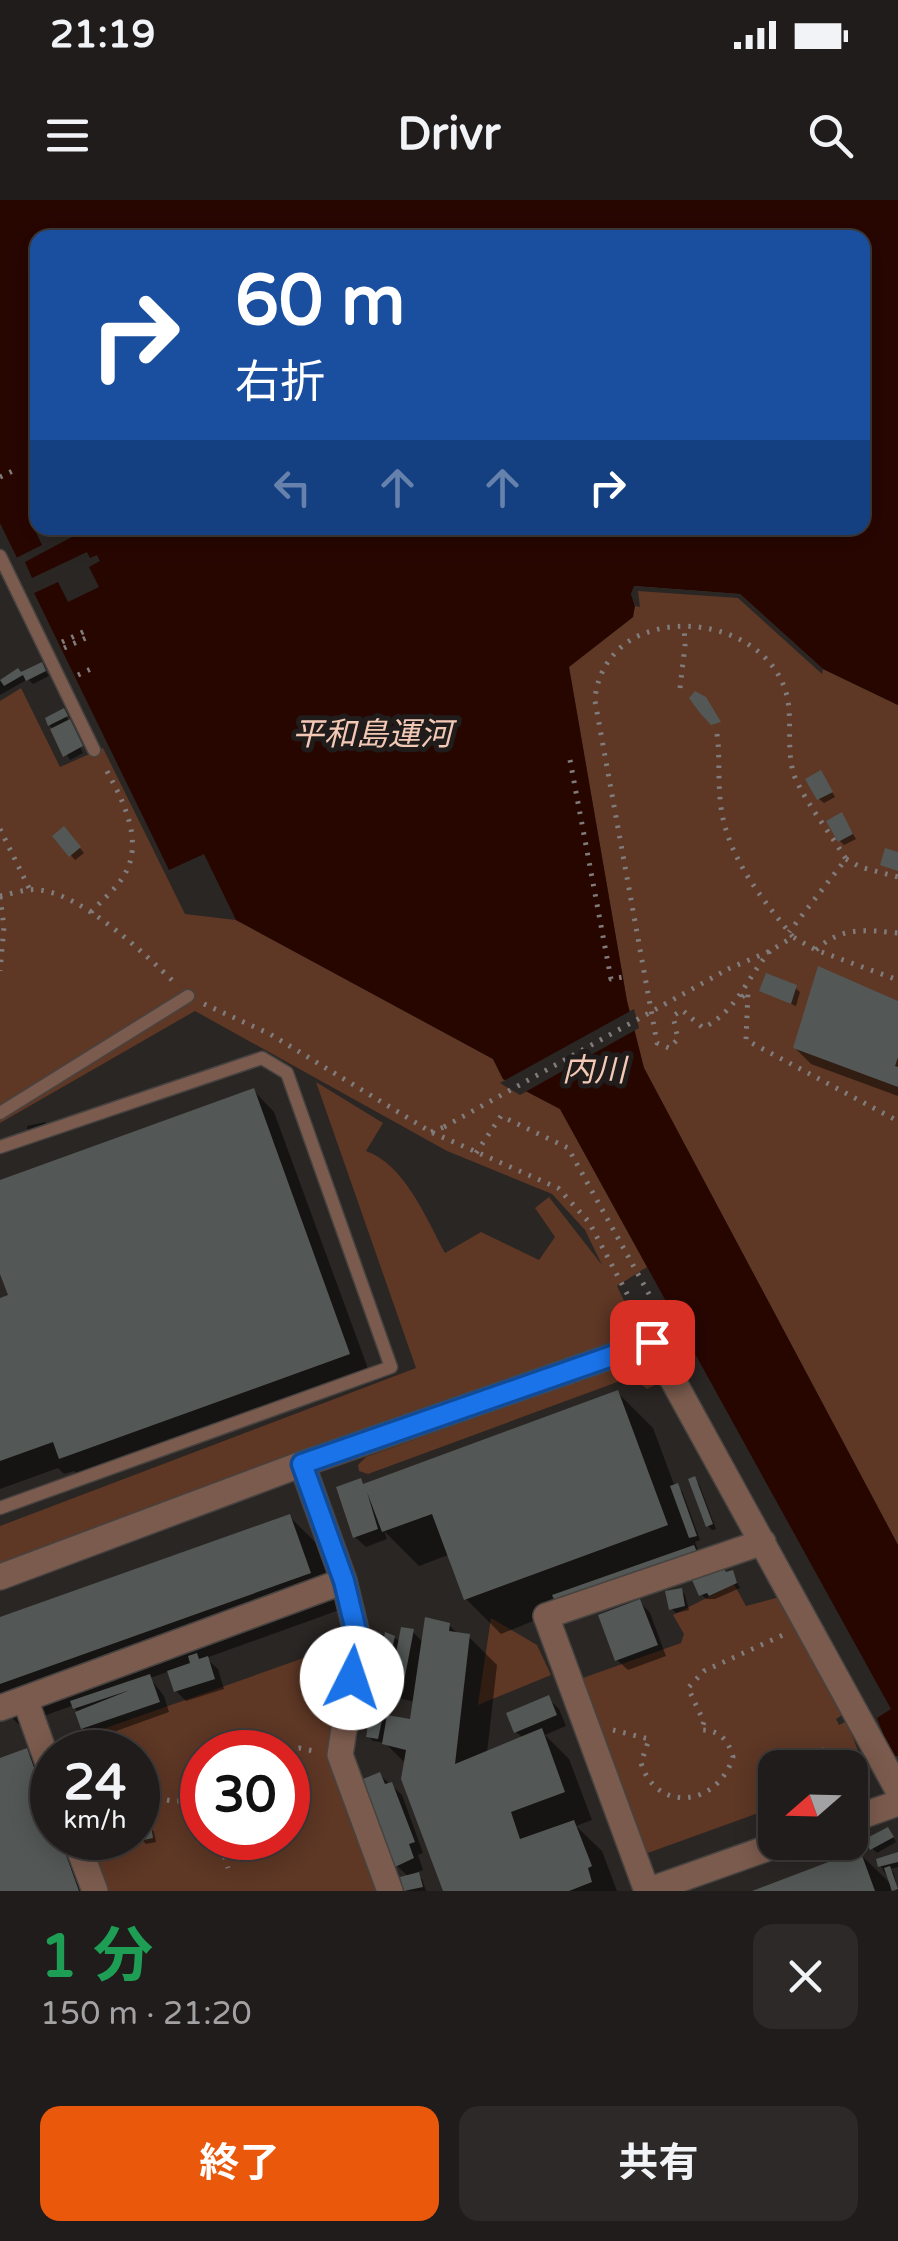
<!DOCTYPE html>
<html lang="ja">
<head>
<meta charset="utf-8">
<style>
  body { margin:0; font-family:"Varela Round","Noto Sans JP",sans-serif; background:#2d2928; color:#f1f3f6; height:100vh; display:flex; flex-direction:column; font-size:38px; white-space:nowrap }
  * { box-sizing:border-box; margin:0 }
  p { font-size:32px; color:#a2a1a3 }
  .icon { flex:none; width:55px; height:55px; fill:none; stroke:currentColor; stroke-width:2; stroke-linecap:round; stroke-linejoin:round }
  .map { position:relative; height:1691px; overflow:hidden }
  .side { display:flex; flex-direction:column; background:#201c1b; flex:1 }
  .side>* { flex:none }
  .banner { position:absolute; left:30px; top:30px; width:840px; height:305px; border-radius:20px; box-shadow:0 5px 25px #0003,0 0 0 2px #3d3a3a; background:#1a4fa0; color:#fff; overflow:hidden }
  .needle { width:65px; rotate:250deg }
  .controls { position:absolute; left:758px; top:1550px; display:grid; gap:20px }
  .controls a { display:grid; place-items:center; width:110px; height:110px; border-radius:20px; background:#201c1b; box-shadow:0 5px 25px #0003,0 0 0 2px #3d3a3a; font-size:50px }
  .speed { position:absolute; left:30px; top:1530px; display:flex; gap:20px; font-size:50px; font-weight:700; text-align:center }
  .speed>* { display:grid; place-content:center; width:130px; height:130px; border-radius:50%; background:#201c1b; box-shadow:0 5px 25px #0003,0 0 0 2px #3d3a3a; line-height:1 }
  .speed small { font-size:25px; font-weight:400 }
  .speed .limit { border:15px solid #d22; background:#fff; color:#111 }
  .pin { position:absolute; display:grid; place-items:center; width:85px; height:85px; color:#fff; margin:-42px; border-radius:20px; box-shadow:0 5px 15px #0006 }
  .me { position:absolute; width:110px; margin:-55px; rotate:4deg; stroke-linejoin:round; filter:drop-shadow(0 0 8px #0008) }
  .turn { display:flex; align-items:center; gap:35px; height:210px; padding:0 40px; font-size:45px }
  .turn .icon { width:130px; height:130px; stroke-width:2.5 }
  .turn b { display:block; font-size:70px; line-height:85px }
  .lanes { display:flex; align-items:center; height:95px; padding:0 40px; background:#0003; justify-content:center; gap:50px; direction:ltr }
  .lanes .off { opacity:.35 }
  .round { display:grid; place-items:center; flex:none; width:105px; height:105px; border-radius:20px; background:#2d2928 }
  .overview { display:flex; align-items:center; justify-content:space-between; height:170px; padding:0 40px }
  h1 { font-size:60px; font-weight:700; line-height:75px; color:#1e9e55 }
  .action { display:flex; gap:20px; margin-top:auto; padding:20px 40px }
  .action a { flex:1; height:115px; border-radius:20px; background:#ea580c; color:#fff; font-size:40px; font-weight:700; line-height:115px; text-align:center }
  .action a+a { background:#2d2928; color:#f1f3f6 }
  .status { display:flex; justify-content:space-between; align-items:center; height:70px; padding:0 50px; background:#201c1b; direction:ltr }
  .status svg { height:28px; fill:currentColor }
  header { display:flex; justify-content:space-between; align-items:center; height:130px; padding:0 40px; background:#201c1b; font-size:45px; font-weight:700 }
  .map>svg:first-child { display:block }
  .green { fill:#5e3725; fill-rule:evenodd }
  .water { fill:#280600; fill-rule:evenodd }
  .pier { fill:#2a2624 }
  .shadow { fill:#0007 }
  .building { fill:#535856 }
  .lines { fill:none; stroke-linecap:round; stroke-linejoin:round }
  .lane-casing { stroke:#474341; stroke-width:15 }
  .street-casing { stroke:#474341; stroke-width:28 }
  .path { stroke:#807c7b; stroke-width:5; stroke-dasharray:2.5 8; stroke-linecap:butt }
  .lane { stroke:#7b5b4d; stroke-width:12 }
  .street { stroke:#7b5b4d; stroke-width:25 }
  .path-bridge { stroke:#807c7b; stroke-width:5; stroke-dasharray:2.5 8; stroke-linecap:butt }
  .route-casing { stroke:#114b97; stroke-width:25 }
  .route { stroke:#1a73e8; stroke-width:18 }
  .labels { text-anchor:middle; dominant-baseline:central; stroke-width:10; stroke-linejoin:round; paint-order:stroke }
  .water-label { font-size:32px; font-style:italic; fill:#f3c9b6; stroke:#201c1b }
</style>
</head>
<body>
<div class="status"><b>21:19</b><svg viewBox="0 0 49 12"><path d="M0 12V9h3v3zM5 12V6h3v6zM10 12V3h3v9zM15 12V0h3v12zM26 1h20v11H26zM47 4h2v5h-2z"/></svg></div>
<header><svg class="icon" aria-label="menu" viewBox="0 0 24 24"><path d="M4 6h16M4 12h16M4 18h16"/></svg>Drivr<svg class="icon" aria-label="search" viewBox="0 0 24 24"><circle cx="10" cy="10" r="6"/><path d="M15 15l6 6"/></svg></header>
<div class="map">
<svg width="898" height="1691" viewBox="0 0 898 1691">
  <rect width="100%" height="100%" fill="#2a2624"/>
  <!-- green -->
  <path class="green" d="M634 386 740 394 823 469 898 505V1345L644 868 627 801 569 467 633 417Z
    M21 488 60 567 103 548 185 714 236 720 493 859 503 879 560 909 647 1067 617 1086 640 1134 0 1373V1326L416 1168 316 882 383 923 366 951C405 965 426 1018 445 1053L481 1032 539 1060 555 1037 535 1008 549 997 602 1065 585 1030 552 994 447 951 195 811 0 923V501Z
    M619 1166C636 1166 647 1169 657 1184L647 1189 631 1177 368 1274 359 1271 358 1265 366 1257Z
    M734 1384 746 1406 783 1396 845 1513 836 1519 839 1525 847 1521 863 1565 858 1567 862 1575 850 1580V1568H775V1607L645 1654 580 1479 681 1443 684 1434 673 1415Z
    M491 1418 537 1445 551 1475 478 1505Z
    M349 1442 332 1561 382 1691H105L85 1638H138V1552H54L52 1547ZM202 1552H288V1638H202Z"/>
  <!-- water -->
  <path class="water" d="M0 0H898V505L823 469 740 394 635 386 631 394 635 406 633 417 569 467 627 801 644 868 898 1345V1556H892L877 1518 891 1509 560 909 503 879 493 859 236 720 204 654 169 670 0 323ZM38 38H862V328H38Z"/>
  <!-- pier -->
  <path class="pier" d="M37 322 38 328H83L85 330 25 362 32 378 87 352 90 358 97 355 100 361 89 367 99 387 68 402 58 382 30 395 12 360 42 345 32 324Z
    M634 386 740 394 823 469 822 474 738 398 638 391 640 407 635 406 631 394Z
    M634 809 639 828 520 895 500 883Z"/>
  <!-- shadow -->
  <path class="shadow" d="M41 465 49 476 33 484 28 479 0 495V481L18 471 21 475Z
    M64 511 83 553 70 560 50 525Z
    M821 573 835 597 824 603 819 599Z
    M842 615 856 639 844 645 840 641Z
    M64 629 84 653 75 660 55 637Z
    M795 788 800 792 796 806 762 791Z
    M898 804V896L811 864 795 848Z
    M254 891 274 912 370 1174 82 1279 74 1271 64 1274 58 1268 0 1289V1100L11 1096 0 1067V983Z
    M45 922 49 926 28 932 27 926Z
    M618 1193 653 1228 675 1287 682 1291 700 1340 695 1342 699 1353 501 1434 466 1399 448 1355 419 1366 384 1331 387 1339 366 1347 355 1337 360 1281 365 1286Z
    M694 1279 699 1284 716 1329 712 1330 708 1326Z
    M289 1316 325 1352 345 1408 206 1458 218 1469 224 1489 186 1501 176 1491 170 1471 150 1478 164 1496 169 1512 94 1539 83 1528 74 1505 19 1525 0 1505V1420Z
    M732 1373 740 1388 715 1399H706L701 1394Z
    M681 1390 685 1395 689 1410 676 1413 671 1408Z
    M640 1402 650 1413 666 1456 628 1470 617 1460Z
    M449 1425 459 1435 469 1437 497 1465 487 1553 523 1538 516 1532 548 1498 559 1509 566 1526 545 1535 569 1559 592 1620 576 1626 602 1651 617 1691H445L406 1564 385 1543 373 1541 368 1536 384 1508 388 1513V1518L412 1522 415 1502 402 1499 392 1487 378 1480 393 1436 401 1443 413 1432 423 1442Z
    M823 1550 830 1563 820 1566 815 1561Z
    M26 1551 47 1572 52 1586V1638H71L91 1691H0V1561Z
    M380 1575 402 1595 423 1653 418 1655 423 1670 416 1673 422 1679 426 1691H407L403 1679 409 1677 397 1666Z
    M138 1617 145 1628 150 1627 154 1632 156 1642 146 1644 141 1639Z
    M892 1634 896 1642 877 1653 872 1648Z
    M859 1653 892 1685 880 1665 898 1655V1667L890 1669 894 1673 898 1691 890 1687 891 1691H758Z"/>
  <!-- building -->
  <path class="building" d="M42 462 46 471 26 481 23 475 4 486 0 480 18 468 21 472Z
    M695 491 706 497 721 522 711 525 700 513 689 498Z
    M64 508 68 516 48 526 45 518Z
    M70 519 83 546 63 557 50 529Z
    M821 570 833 592 817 600 805 579Z
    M842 612 853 634 838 642 826 621Z
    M64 626 81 647 69 657 52 636Z
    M885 648 898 652V671L880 665Z
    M818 766 898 801V857L895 866 898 867V887L793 848Z
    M766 773 797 785 791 804 759 791Z
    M254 888 350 1154 59 1259 53 1242 0 1261V1098L8 1095 0 1074V980Z
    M618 1190 668 1325 464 1400 432 1314 382 1332 367 1292 378 1329 353 1338 336 1287 361 1278 363 1284Z
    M695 1276 713 1324 706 1327 688 1279Z
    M678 1283 697 1336 689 1338 670 1286Z
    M290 1314 311 1373 0 1484V1417Z
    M694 1345 698 1354 556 1404 552 1395Z
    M723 1368 726 1372 733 1370 737 1383 709 1396 707 1393 699 1396 692 1380Z
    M682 1388 685 1406 669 1410 665 1391Z
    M640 1399 658 1445 615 1461 598 1415Z
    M425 1417 450 1423 449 1431 470 1434 455 1564 542 1528 565 1592 511 1612 520 1639 574 1620 592 1666 588 1668 592 1682 569 1691H443L401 1579 406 1550 382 1544 387 1515 410 1519Z
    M401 1427 414 1429 402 1492 389 1489Z
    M385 1432 395 1436 385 1483 376 1481Z
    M197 1453 199 1459 208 1456 215 1479 174 1492 167 1471 190 1463 188 1456Z
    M150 1474 160 1502 81 1529 75 1512 130 1490 73 1509 70 1501Z
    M549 1495 557 1515 514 1533 506 1513Z
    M372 1503 385 1506 378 1539 366 1537Z
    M824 1547 827 1558 813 1563 809 1552Z
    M27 1548 52 1618V1638H60L79 1691H0V1558Z
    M380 1572 385 1584 392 1582 415 1642 409 1644 414 1658 395 1667 363 1579Z
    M151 1625 153 1638 139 1641 138 1627Z
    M888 1627 894 1637 870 1650 865 1639Z
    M860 1650 875 1691H752Z
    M898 1652V1662L878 1667 876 1659Z
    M890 1666 898 1689 892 1691 884 1668Z
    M419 1672 423 1687 404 1691 400 1677Z"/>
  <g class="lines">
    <defs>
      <path id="lane" d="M0 356 94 550
        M0 913 188 796
        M0 947 262 858 287 873 391 1167 0 1308"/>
      <path id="street" d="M302 1264 344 1381 358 1439 340 1555 390 1691
        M763 1342 546 1416 647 1691 785 1642
        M0 1377 302 1264 652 1142 898 1590
        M25 1499 52 1574
        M0 1508 344 1381
        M850 1620 898 1603
        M75 1638 95 1691"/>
    </defs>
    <!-- lane casing -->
    <use href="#lane" class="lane-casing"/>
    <!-- street casing -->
    <use href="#street" class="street-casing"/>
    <!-- path -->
    <path class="path" d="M0 277 19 268
      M62 442 85 431
      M64 448 88 437
      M78 475 95 467
      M680 488 685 446 684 426
      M717 534C720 555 718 576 720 598 724 653 759 695 793 737
      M570 560 611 779 629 776
      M0 629 30 690
      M846 659 860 667 898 677
      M0 696C12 694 26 688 39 690 82 694 145 754 175 783
      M0 697 4 727 0 771
      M91 712C101 701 115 690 123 677 146 642 122 598 104 566
      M816 750C841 726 867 730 898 733
      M770 751C745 780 739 809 703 828L682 810 673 816 678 839 669 848 657 843 595 501C596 475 611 451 634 438 687 410 771 433 787 496 793 522 785 555 796 580 809 607 830 633 846 659L789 732
      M728 769 770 751 793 737 816 750 898 780
      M742 797 748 792 746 840 898 921
      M204 804 270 834 431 932 558 988 589 1022 642 1122
      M431 932 444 927
      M476 953 501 916 568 948 664 1121
      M613 1530 649 1539 641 1563C657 1614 718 1606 733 1557 728 1540 720 1530 701 1530L704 1522 688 1488 704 1471 783 1435
      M278 1552 299 1548 314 1551
      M138 1588C160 1601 179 1606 202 1595
      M182 1603 202 1626
      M216 1638 220 1642 228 1668"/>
    <!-- lane -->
    <use href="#lane" class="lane"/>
    <!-- street -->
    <use href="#street" class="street"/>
    <!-- path-bridge -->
    <path class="path-bridge" d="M444 927 728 769"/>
  </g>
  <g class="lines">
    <defs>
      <path id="route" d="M352 1478 358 1439 344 1381 302 1264 652 1142"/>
    </defs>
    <!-- route casing -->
    <use href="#route" class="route-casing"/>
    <!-- route -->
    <use href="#route" class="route"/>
  </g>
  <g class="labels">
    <!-- water labels -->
    <g class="water-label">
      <text x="372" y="535">平和島運河</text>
      <text x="594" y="871">内川</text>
    </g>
  </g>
</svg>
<div class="controls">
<a><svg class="needle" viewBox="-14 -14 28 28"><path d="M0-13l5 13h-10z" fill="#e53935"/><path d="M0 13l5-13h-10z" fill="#a2a1a3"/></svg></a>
</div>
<div class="speed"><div>24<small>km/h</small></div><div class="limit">30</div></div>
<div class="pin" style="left:652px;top:1142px;background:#d93025"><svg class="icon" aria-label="arrive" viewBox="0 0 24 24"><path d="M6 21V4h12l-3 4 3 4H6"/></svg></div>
<svg class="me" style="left:352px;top:1478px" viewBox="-20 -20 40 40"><circle r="19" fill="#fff"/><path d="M0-13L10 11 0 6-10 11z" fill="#1a73e8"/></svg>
<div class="banner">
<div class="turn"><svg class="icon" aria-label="right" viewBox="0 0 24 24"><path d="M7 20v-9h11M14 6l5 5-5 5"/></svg><div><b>60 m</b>右折</div></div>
<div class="lanes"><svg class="icon off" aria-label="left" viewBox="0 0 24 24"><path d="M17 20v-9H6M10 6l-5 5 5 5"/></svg><svg class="icon off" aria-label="ahead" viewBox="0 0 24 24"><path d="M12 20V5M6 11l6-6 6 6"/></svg><svg class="icon off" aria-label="ahead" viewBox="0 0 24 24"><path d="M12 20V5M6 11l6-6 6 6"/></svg><svg class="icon" aria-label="right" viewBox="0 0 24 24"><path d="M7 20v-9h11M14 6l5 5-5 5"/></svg></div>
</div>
</div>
<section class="side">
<div class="overview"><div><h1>1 分</h1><p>150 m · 21:20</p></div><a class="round"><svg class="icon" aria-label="close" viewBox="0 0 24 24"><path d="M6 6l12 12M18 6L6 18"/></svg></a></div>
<div class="action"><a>終了</a><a>共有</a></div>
</section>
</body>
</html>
